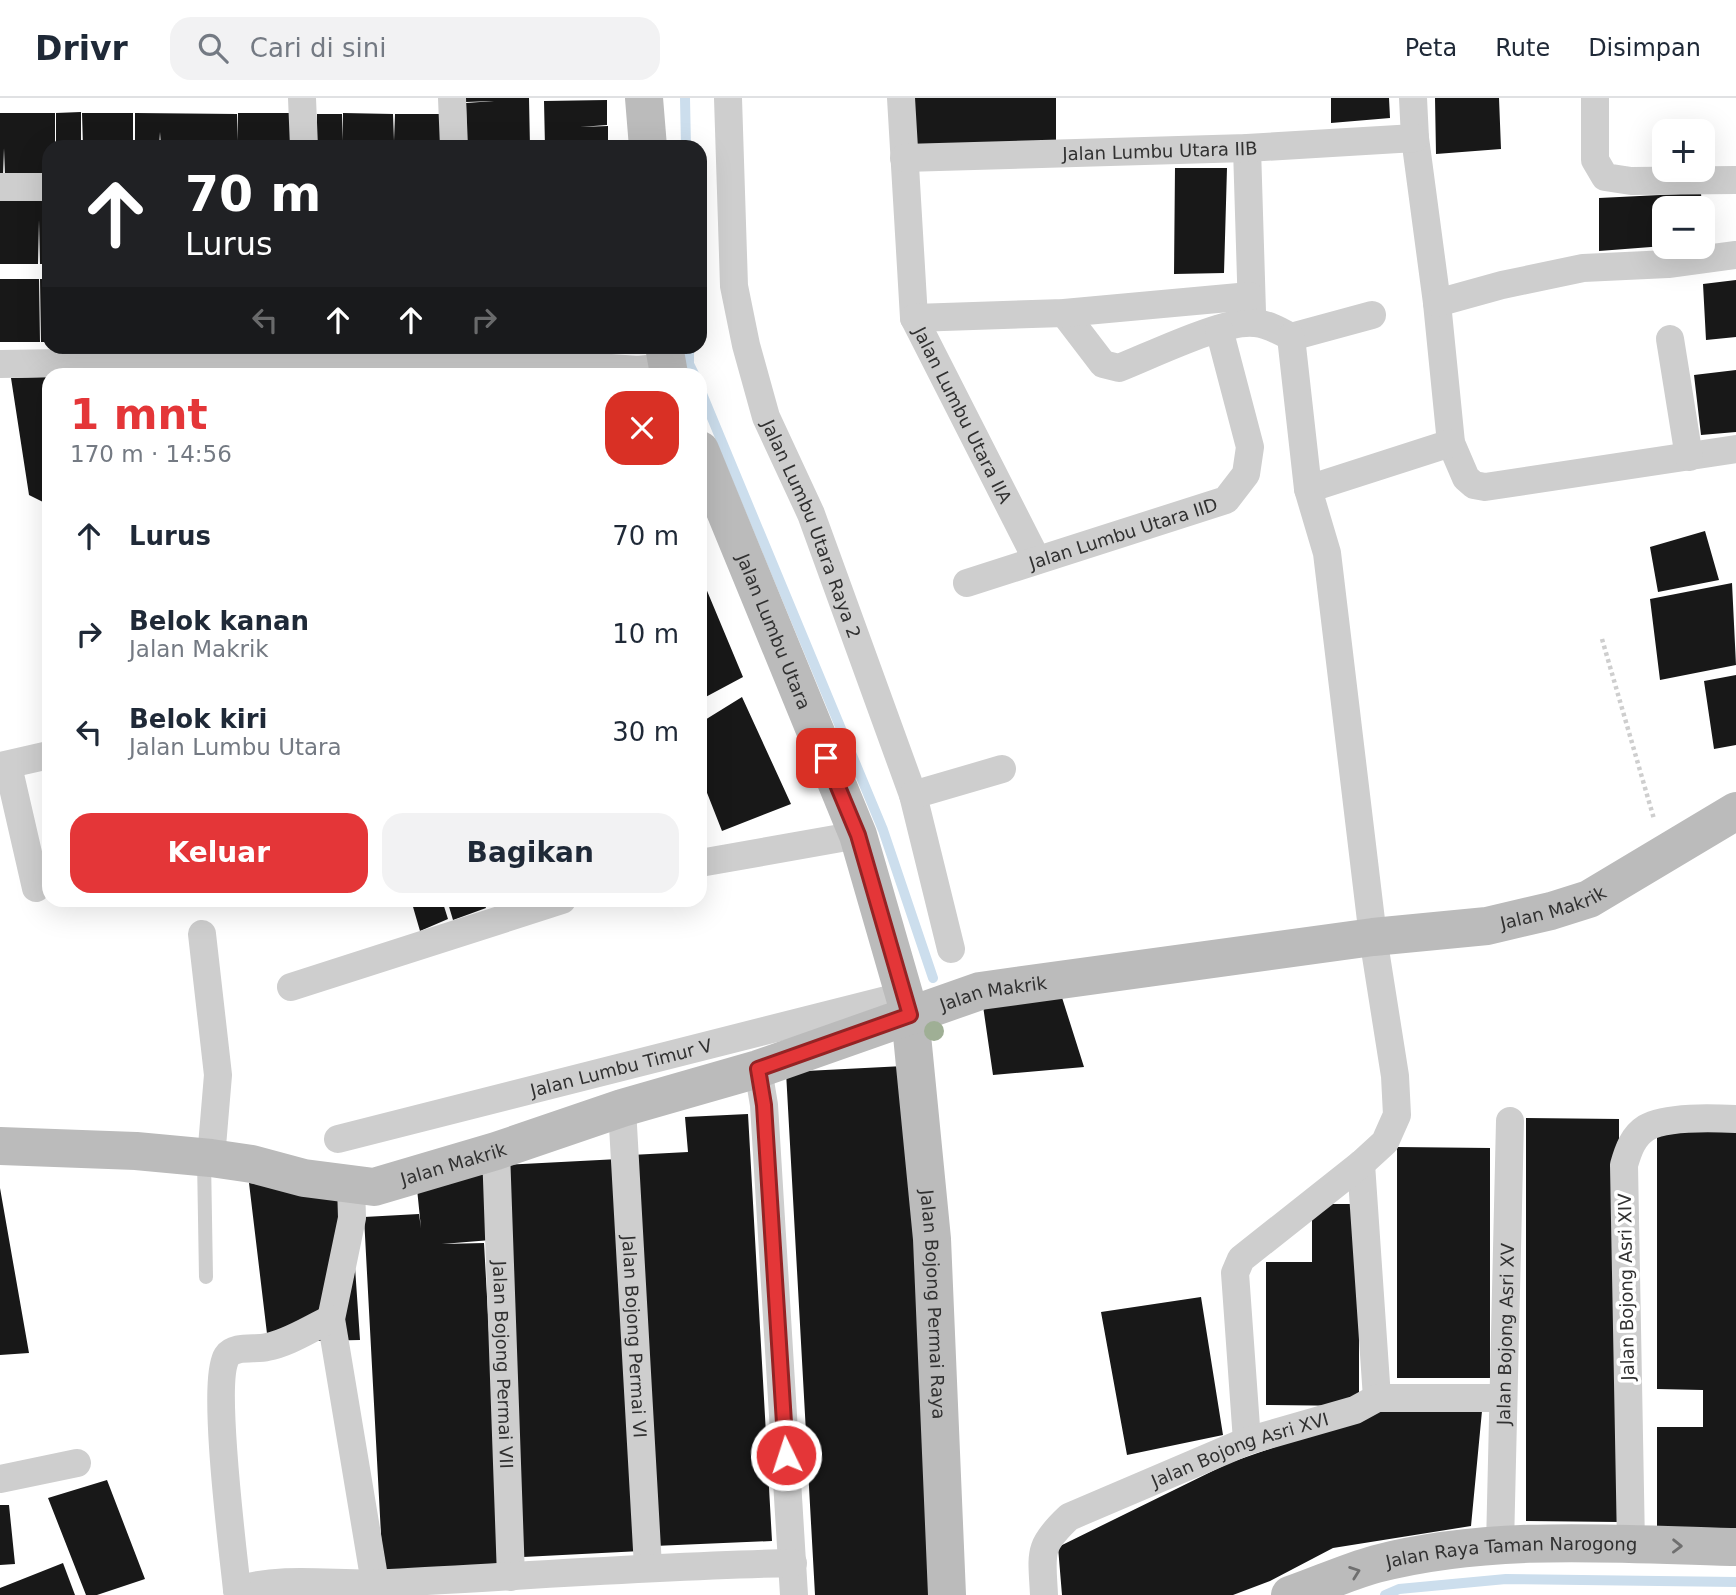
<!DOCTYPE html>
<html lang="id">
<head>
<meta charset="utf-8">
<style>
  body { margin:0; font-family:"DejaVu Sans",sans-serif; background:#f2f2f3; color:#1f2937; height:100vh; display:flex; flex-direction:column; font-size:26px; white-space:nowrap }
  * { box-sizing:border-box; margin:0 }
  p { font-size:23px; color:#747a83 }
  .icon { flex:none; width:38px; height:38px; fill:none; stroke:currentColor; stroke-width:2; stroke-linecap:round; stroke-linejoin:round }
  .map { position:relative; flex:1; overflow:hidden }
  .panel { position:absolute; left:42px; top:270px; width:665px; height:539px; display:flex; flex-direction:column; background:#fff; border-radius:21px; box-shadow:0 7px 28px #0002 }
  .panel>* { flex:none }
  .hud { position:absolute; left:42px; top:42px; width:665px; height:214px; border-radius:21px; box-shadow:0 7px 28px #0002; background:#202124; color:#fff; overflow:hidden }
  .controls { position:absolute; left:1652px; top:21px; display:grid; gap:14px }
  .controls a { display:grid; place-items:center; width:63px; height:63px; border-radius:14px; background:#fff; box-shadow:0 7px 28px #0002; font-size:35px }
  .pin { position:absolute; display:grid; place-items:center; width:60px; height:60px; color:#fff; margin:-30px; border-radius:14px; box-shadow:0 4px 10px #0006 }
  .me { position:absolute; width:77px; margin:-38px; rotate:356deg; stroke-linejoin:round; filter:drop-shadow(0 0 5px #0008) }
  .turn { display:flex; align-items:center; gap:24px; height:147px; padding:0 28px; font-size:32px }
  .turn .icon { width:91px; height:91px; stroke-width:2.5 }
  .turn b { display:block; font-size:49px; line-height:60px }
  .lanes { display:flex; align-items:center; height:66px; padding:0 28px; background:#0003; justify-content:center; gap:35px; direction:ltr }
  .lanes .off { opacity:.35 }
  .round { display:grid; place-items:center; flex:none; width:74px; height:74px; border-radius:21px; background:#f2f2f3 }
  .head { display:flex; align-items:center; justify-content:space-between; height:119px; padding:0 28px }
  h1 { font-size:42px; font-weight:600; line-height:52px; color:#e43638 }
  .primary-button { display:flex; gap:14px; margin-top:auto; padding:14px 28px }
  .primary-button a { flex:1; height:80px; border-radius:21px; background:#e43638; color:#fff; font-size:28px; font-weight:600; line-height:80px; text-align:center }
  .primary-button a+a { background:#f2f2f3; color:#1f2937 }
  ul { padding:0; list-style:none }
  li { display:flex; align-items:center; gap:21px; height:98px; padding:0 28px }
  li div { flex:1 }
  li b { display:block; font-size:26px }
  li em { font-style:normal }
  header { display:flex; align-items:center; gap:42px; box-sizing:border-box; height:98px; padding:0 35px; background:#fff; border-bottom:2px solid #e0e1e3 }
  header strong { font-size:33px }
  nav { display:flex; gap:38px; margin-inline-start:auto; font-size:24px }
  .search { width:490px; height:63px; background:#f2f2f3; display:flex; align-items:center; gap:18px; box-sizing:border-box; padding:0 24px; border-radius:21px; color:#747a83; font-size:26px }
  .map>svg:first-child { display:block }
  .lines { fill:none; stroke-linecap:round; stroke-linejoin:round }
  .stream { stroke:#ccdeed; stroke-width:10 }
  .building { fill:#181818 }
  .path { stroke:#cecece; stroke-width:4.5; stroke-dasharray:3.5 3.5; stroke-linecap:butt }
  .lane { stroke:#cecece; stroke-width:14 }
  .street { stroke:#cecece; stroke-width:28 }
  .secondary { stroke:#bbb; stroke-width:38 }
  .tree { fill:#9faf95 }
  .oneway { stroke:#6f6f6f }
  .route-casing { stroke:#942324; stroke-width:18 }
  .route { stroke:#e43638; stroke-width:12 }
  .labels { text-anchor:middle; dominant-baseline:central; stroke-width:7; stroke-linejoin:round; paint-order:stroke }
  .street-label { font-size:18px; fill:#313131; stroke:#fff }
</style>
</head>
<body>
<header>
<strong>Drivr</strong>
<div class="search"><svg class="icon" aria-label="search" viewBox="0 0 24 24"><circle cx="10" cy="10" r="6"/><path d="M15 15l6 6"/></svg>Cari di sini</div>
<nav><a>Peta</a><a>Rute</a><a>Disimpan</a></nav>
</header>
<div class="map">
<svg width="1736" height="1497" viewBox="0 0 1736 1497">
  <rect width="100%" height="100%" fill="#fff"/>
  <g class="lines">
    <!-- stream -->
    <path class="stream" d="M685 0 686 49
      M689 248V266L694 276
      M700 291 883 732 933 880
      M1385 1497 1399 1491 1506 1481 1736 1484"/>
  </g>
  <!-- building -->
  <path class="building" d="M466 0H529L530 49H467L466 5 494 3 466 4Z
    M909 0H1056V48L912 53Z
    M1331 0H1389L1390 20 1331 25Z
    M1435 0H1499L1501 51 1436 56Z
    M607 2V27L580 29 608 28V49H545L544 3Z
    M81 14V49H56V15Z
    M0 15H55V49H49V78H5L4 50 3 78H0Z
    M82 15H133V49H83Z
    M135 15 237 16V43L238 15H290V49H161L160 34 159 49H135Z
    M343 15 393 16 394 43 395 16H445L446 49H317V16H342L343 43Z
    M1175 70H1227L1224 175 1174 176Z
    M1701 95 1702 110H1664V148L1599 153V100Z
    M0 103H49V166H40L39 122 38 166H0Z
    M0 181H39L40 244H0Z
    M40 181H49V244H41Z
    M1736 182V239L1706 242 1703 186Z
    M1736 272V334L1701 337 1694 277Z
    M49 279V407L29 397 11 280Z
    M1705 433 1719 482 1658 494 1650 449Z
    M700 476 743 579 700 602Z
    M1732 485 1736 567 1660 582 1650 501Z
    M1736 577V647L1714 651 1704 583Z
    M742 599 791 706 722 733 700 677V625Z
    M411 802H442L448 821 420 833Z
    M447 802H483L486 810 453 822Z
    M1059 890 1084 969 993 977 982 901Z
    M904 968 934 1497H815L786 974Z
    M748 1016 772 1443 654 1448 631 1057 688 1054 685 1019Z
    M1526 1020 1619 1021V1424L1526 1423Z
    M1657 1032 1736 1033V1436L1657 1435V1329H1703V1292L1657 1291Z
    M1397 1049 1490 1050V1280H1397Z
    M619 1061 641 1453 523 1459 501 1067Z
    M415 1071 487 1077 491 1142 442 1146 484 1145 502 1468 383 1474 364 1119 419 1116 421 1130Z
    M249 1085 350 1096 360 1242 268 1244Z
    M0 1090 29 1255 0 1257Z
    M1312 1106H1359V1308L1266 1307V1164H1312Z
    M1201 1199 1223 1337 1127 1357 1101 1214Z
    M1393 1308 1482 1313 1471 1428 1333 1450 1270 1483 1233 1497H1062L1058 1449 1229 1365Z
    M107 1382 145 1481 97 1497H86L48 1400Z
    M0 1407H9L15 1466 0 1467Z
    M63 1465 75 1497H0V1490Z"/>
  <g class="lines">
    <!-- path -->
    <path class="path" d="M1602 541 1654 721"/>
    <!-- lane -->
    <path class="lane" d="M204 1061 206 1179"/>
    <!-- street -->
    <g class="street">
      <path d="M302 0 304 49"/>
      <path d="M452 0 454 49"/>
      <path id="s1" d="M728 0 734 188 746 247 766 319 811 416 913 697 951 851"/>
      <path id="s2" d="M901 0 914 220 1037 462"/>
      <path d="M1413 0 1415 40 1437 205 1451 345 1466 380 1474 387 1485 389 1736 351"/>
      <path d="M1595 0V62L1605 79 1631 83 1736 82"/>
      <path d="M1247 50 1252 214"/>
      <path id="s3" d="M904 60 1247 50 1415 40"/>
      <path d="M0 89H49"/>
      <path d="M1437 205 1502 187 1583 170 1668 166 1736 157"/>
      <path d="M1064 215 1103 266 1119 270C1150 258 1225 221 1255 225 1268 226 1280 233 1291 239L1372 217"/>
      <path d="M914 220 1064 215 1250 198"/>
      <path d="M1670 241 1689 359"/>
      <path d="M0 266 461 259 638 272 666 269"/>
      <path d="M1308 391 1451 345"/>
      <path id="s4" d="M967 485 1226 402 1246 376 1250 349 1219 231"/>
      <path d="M0 668 49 657"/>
      <path d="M8 668 36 790"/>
      <path d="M913 697 1002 671"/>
      <path d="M700 765 858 737"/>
      <path d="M202 836 218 977 211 1060"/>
      <path d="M291 889 562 802"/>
      <path d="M758 971 764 1007 794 1497"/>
      <path id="s5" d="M622 1010 648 1469"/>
      <path id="s6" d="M338 1041 906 897"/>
      <path id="s7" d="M496 1053 511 1479"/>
      <path d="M1361 1066 1377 1300"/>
      <path d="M351 1087 352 1120 331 1221 377 1497"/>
      <path d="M1247 1343 1235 1175 1241 1161 1361 1066 1385 1044 1397 1017 1395 978 1373 839 1327 455 1308 391 1291 239"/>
      <path d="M0 1381 77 1365"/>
      <path d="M1631 1447 1624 1067C1628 1053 1633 1038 1646 1030 1666 1018 1714 1020 1736 1021"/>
      <path id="s8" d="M1500 1448 1510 1023"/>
      <path d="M237 1492C286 1477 338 1488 390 1485 524 1478 658 1468 793 1465"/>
      <path d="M237 1492C233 1453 211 1283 227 1258 234 1247 256 1252 267 1249 289 1245 311 1230 331 1221"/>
      <path id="s9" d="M1044 1497C1042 1455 1037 1449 1069 1419L1247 1343 1355 1312 1377 1300H1503"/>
    </g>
    <!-- secondary -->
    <g class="secondary">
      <path d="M644 0 648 49"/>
      <path d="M664 248 669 276"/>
      <path id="s10" d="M700 352 858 737 910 917 932 1141 947 1497"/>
      <path id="s11" d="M0 1048 136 1053 211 1060 252 1066 304 1080 374 1089 496 1053 622 1010 758 971 980 893 1373 839 1487 828 1551 813 1589 801 1736 713"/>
      <path id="s12" d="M1290 1497C1319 1487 1347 1474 1376 1466 1491 1436 1618 1446 1736 1449"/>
    </g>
  </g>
  <!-- trees -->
  <circle class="tree" cx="934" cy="933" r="10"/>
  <!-- one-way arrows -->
  <defs><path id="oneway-chevron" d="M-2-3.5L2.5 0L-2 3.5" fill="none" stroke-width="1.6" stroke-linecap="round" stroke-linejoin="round" transform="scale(1.75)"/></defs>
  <g class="oneway">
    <use href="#oneway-chevron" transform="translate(1677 1448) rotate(1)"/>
    <use href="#oneway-chevron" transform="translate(1355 1474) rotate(-20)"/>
  </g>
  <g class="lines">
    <defs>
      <path id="route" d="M786 1357 764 1007 758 971 910 917 858 737 826 660"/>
    </defs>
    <!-- route casing -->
    <use href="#route" class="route-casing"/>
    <!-- route -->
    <use href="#route" class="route"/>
  </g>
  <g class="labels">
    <!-- street labels -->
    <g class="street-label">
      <text stroke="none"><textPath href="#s3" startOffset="256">Jalan Lumbu Utara IIB</textPath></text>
      <text stroke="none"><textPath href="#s2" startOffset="329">Jalan Lumbu Utara IIA</textPath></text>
      <text stroke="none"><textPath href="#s1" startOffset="444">Jalan Lumbu Utara Raya 2</textPath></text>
      <text stroke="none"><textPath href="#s4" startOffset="164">Jalan Lumbu Utara IID</textPath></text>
      <text stroke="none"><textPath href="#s10" startOffset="196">Jalan Lumbu Utara</textPath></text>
      <text stroke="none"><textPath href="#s11" startOffset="1594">Jalan Makrik</textPath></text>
      <text stroke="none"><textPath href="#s11" startOffset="1027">Jalan Makrik</textPath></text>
      <text stroke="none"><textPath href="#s6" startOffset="292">Jalan Lumbu Timur V</textPath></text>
      <text stroke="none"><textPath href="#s11" startOffset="460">Jalan Makrik</textPath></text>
      <text transform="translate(1626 1189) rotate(-91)">Jalan Bojong Asri XIV</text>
      <text stroke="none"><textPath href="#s10" startOffset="894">Jalan Bojong Permai Raya</textPath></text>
      <text stroke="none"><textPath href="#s8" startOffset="212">Jalan Bojong Asri XV</textPath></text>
      <text stroke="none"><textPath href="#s5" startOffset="229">Jalan Bojong Permai VI</textPath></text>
      <text stroke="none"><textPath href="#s7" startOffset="214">Jalan Bojong Permai VII</textPath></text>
      <text stroke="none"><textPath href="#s9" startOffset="271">Jalan Bojong Asri XVI</textPath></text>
      <text stroke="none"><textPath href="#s12" startOffset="228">Jalan Raya Taman Narogong</textPath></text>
    </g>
  </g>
</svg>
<div class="controls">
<a>+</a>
<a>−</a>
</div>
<div class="pin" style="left:826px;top:660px;background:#d93025"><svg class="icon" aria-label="arrive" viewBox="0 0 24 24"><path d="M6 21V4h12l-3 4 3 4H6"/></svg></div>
<svg class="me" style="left:786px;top:1357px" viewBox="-20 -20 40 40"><circle r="17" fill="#e43638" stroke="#fff" stroke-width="3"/><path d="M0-11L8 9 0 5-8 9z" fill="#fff"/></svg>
<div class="hud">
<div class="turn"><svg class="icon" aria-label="ahead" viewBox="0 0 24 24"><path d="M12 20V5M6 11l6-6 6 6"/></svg><div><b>70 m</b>Lurus</div></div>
<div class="lanes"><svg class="icon off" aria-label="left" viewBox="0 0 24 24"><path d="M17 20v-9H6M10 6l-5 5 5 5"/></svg><svg class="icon" aria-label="ahead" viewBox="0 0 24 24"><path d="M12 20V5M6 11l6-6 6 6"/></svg><svg class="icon" aria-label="ahead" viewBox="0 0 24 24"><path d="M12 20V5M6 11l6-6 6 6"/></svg><svg class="icon off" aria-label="right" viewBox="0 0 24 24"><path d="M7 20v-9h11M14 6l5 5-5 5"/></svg></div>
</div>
<section class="panel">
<div class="head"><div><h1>1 mnt</h1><p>170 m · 14:56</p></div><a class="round" style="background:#d93025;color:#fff"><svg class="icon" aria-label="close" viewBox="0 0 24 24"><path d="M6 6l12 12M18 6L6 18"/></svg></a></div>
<ul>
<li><svg class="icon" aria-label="ahead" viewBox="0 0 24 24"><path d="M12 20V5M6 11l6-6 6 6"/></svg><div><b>Lurus</b></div><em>70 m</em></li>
<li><svg class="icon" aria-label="right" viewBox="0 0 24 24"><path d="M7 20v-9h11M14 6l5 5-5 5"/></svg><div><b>Belok kanan</b><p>Jalan Makrik</p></div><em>10 m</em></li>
<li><svg class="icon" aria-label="left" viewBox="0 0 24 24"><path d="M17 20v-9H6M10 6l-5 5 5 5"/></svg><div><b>Belok kiri</b><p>Jalan Lumbu Utara</p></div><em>30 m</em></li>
</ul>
<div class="primary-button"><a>Keluar</a><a>Bagikan</a></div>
</section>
</div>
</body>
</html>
